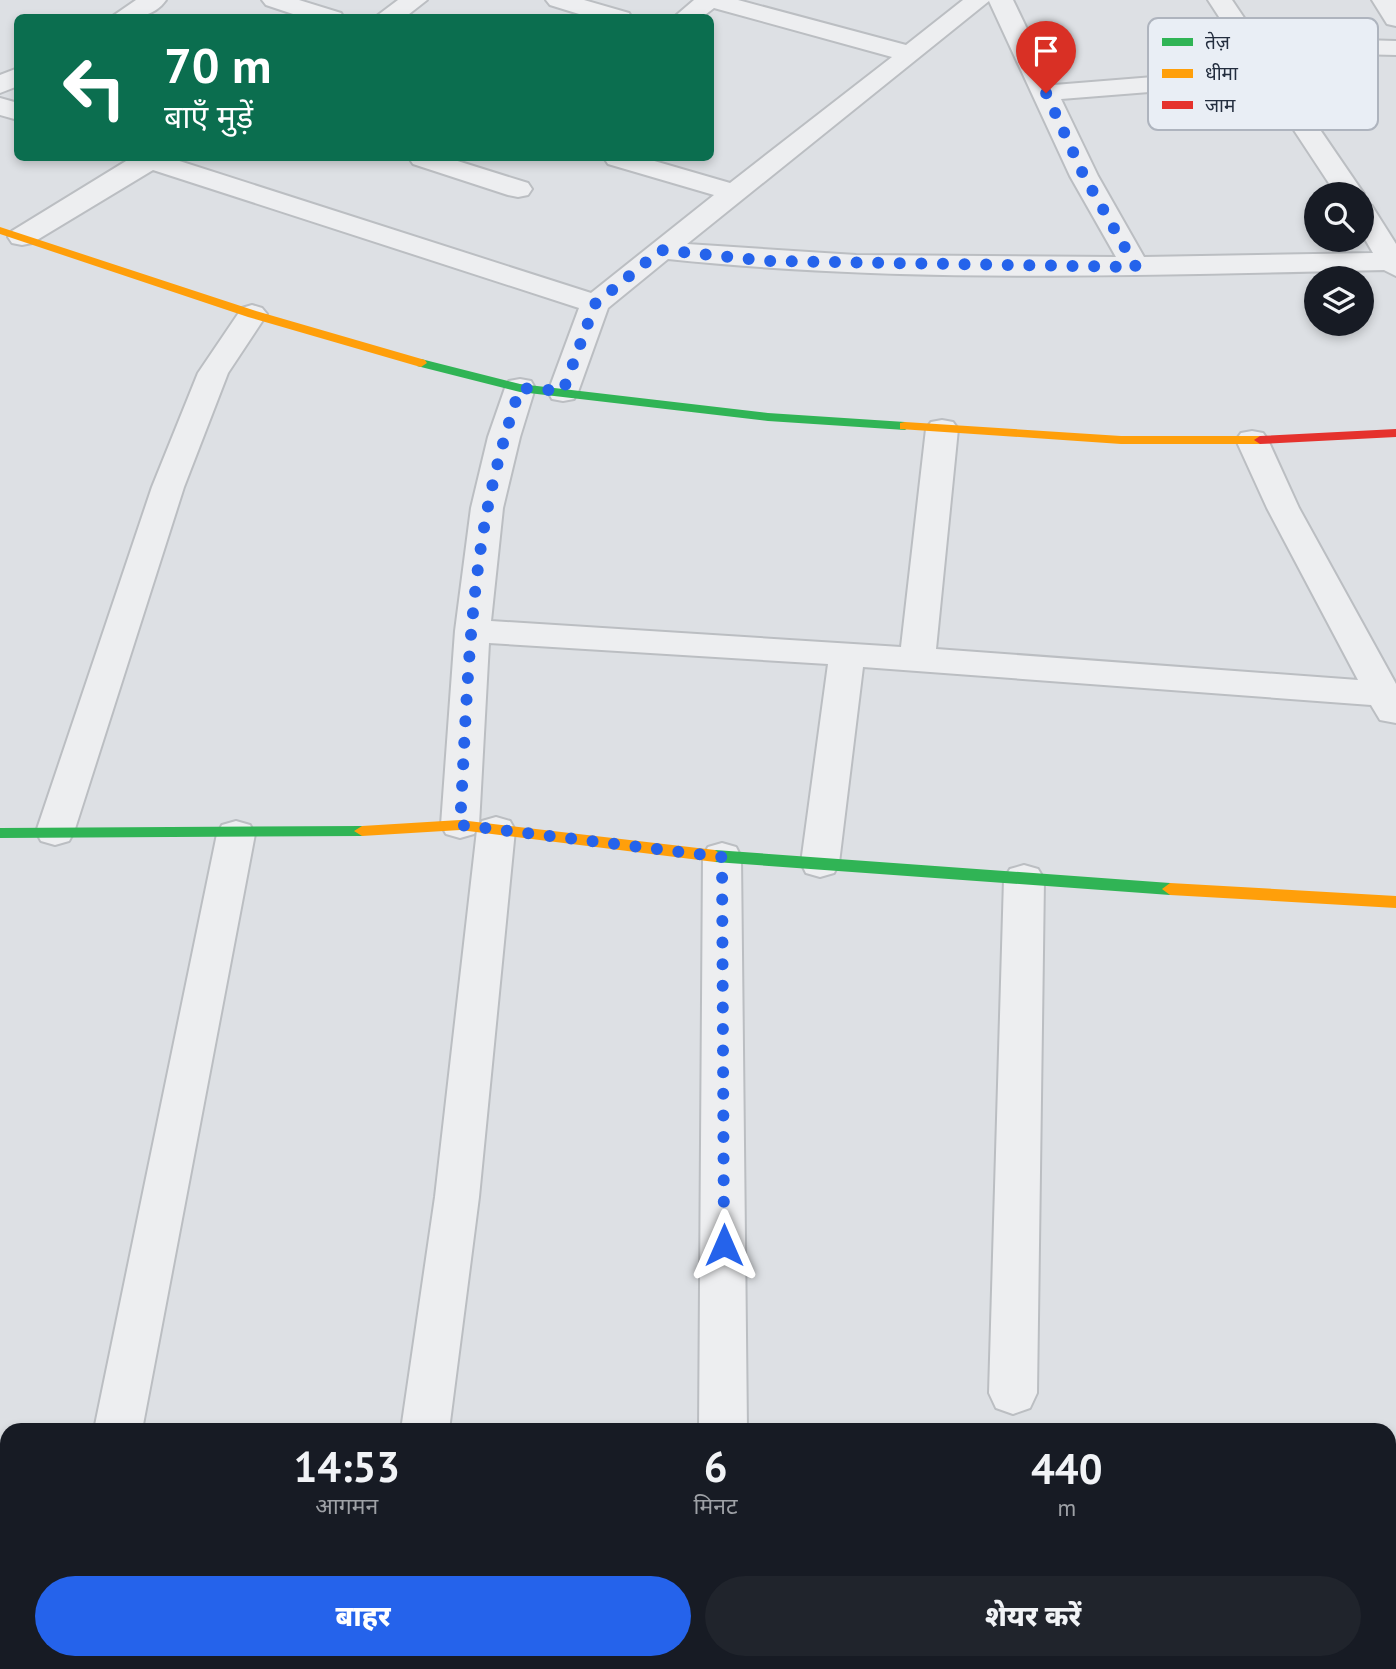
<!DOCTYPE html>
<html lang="hi">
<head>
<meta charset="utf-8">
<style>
  body { margin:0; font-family:"PT Sans","Noto Sans Devanagari",sans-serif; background:#20242c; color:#f1f3f6; height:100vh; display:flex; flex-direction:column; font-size:26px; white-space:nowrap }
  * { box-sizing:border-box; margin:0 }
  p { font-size:23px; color:#9ea1a6 }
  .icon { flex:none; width:38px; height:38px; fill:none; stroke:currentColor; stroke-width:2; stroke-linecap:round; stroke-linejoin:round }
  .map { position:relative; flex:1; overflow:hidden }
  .sheet { position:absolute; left:0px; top:1423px; width:1396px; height:247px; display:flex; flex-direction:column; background:#171b24; border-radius:21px 21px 0 0; box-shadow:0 4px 10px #0003 }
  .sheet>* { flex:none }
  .hud { position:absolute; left:14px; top:14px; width:700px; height:147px; border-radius:10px; box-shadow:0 4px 10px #0003; background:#0b6e4f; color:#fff; overflow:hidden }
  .buttons { position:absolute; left:1304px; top:182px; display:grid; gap:14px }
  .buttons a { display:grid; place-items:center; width:70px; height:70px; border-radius:50%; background:#171b24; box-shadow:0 4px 10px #0003; font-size:35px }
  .pin { position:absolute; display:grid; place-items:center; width:60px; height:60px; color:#fff; margin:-72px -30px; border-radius:50% 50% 50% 0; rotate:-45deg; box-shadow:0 0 7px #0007 }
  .pin .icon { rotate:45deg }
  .me { position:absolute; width:77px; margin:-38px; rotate:0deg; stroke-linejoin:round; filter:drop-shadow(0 0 5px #0008) }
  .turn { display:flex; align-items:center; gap:24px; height:147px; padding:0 35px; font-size:32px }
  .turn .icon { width:91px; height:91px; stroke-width:2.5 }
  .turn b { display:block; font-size:49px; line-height:60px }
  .eta { display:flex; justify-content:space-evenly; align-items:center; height:119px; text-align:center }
  .eta b { font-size:42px; font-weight:800; line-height:49px }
  .button { display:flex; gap:14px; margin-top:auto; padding:14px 35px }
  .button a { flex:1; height:80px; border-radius:42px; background:#2563eb; color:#fff; font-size:28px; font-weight:800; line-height:80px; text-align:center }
  .button a+a { background:#20242c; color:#f1f3f6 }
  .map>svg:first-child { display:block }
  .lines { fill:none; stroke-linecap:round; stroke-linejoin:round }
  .street-casing { stroke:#bbbec2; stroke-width:4 }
  .street { fill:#edeef0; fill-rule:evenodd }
  .fast { fill:#30b455; fill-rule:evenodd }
  .slow { fill:#ff9f0a; fill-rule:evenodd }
  .jam { fill:#e5322d; fill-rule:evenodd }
  .route { stroke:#2563eb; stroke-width:12; stroke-dasharray:0 21.6 }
  .key { fill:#e9eef5; stroke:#aeb4be; stroke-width:2 }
  .key-label { font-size:19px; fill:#232d3e }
</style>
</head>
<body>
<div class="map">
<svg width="1396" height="1669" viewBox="0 0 1396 1669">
  <rect width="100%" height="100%" fill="#dde0e4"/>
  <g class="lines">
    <defs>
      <path id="street" d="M136 0H166C153 19 130 18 110 18Z
        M262 0H299L341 13 344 18H305L266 5Z
        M398 0H427L404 18H374Z
        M546 0H584L629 13 632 18H592L550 5Z
        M694 0H738L906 45 963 0H1013L1054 85 1253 69 1208 0H1232L1257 37 1396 41V55L1267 52 1364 194 1362 197V194H1336L1263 83 1061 99 1098 176 1144 257 1373 253 1362 234V204L1372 206 1396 244V276L1384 270C1145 275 906 284 668 259L608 308 578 392 574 399 563 401 552 399 548 392 579 308 153 170 32 243 22 245 12 243 8 237 12 231 131 158H170L591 293 714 195 608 164 604 158H644L730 183 892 57 714 8 701 18H673ZM989 1 1070 176 1116 257 856 255 687 244Z
        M1372 0H1396V26L1387 24Z
        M18 68V86L0 93V75Z
        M0 98 18 103V120L0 115Z
        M409 158H448L528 183 532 189 528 195 518 197 508 195 413 164Z
        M252 305 262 308 267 314 228 373 184 487 74 832 69 841 55 845 41 841 36 832 152 487 198 373 242 308Z
        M520 379 531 381 535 388 520 437 503 508 491 621 901 647 926 429 931 422 942 420 953 422 958 429 936 649 1358 680 1267 508 1236 440 1241 433 1252 431 1263 433 1268 440 1299 508 1396 684V723L1380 720 1371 705 863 667 839 863 834 873 820 877 806 873 801 863 828 664 489 643 479 825 474 834 460 838 446 834 441 825 455 631 471 508 488 437 505 388 509 381Z
        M496 817 510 821 515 830 479 1197 449 1430H401L435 1197 477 830 482 821Z
        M236 821 250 825 255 834 142 1430H94L217 834 222 825Z
        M722 843 736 847 741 857 747 1430H699L703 857 708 847Z
        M1024 865 1038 869 1044 879 1037 1393 1030 1408 1013 1414 996 1408 989 1393 1004 879 1010 869Z
        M0 1536H7V1584H0Z
        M1390 1562H1396V1610H1390Z
        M375 1662H428L427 1669H375Z"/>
    </defs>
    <!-- street casing -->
    <use href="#street" class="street-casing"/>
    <!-- street -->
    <use href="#street" class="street"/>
    <!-- fast -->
    <path class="fast" d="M421 359 520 384 768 413 905 422 911 426 905 430 768 421 520 392 417 366V360Z
      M362 826 370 831 362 836 0 838V828Z
      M715 850 1170 883 1178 889 1170 895 715 862 707 856Z"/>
    <!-- slow -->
    <path class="slow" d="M0 227 256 311 425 360 427 363 421 367 417 366 248 317 0 234Z
      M905 422 1121 436H1260L1266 440 1260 444H1121L900 429V423Z
      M460 820 715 850 723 856 715 862 460 830 362 836 354 831 362 826Z
      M1170 883 1396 896V908L1170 895 1162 889Z"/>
    <!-- jam -->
    <path class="jam" d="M1396 429V437L1260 444 1254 440 1260 436Z"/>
  </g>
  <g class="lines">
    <!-- route -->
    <path class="route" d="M724 1245 722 857 460 825C466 722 468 607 488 506 496 466 507 427 520 388L563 391 595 304 661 250 769 261 1136 267 1084 176 1046 93"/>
  </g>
  <!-- legend -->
  <rect x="1148" y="18" width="230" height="112" rx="10" class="key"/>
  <rect x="1162" y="38" width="31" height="8" fill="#30b455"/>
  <rect x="1162" y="69" width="31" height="9" fill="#ff9f0a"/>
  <rect x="1162" y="101" width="31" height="8" fill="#e5322d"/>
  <g class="key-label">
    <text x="1205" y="49">तेज़</text>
    <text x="1205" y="80">धीमा</text>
    <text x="1205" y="112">जाम</text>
  </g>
</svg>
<div class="buttons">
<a><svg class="icon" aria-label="search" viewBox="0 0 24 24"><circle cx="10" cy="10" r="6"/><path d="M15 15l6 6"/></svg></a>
<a><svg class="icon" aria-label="layers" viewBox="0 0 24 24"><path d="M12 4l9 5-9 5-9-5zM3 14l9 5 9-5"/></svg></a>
</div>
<div class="pin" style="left:1046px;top:93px;background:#d93025"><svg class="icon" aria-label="arrive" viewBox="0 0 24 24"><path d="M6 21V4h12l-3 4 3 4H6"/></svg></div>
<svg class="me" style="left:724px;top:1245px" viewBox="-20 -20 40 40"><path d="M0-17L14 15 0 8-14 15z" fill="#2563eb" stroke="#fff" stroke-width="4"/></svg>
<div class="hud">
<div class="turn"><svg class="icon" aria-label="left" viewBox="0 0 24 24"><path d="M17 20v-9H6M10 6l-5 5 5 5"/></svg><div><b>70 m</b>बाएँ मुड़ें</div></div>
</div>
<section class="sheet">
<div class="eta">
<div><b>14:53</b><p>आगमन</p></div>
<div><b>6</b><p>मिनट</p></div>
<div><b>440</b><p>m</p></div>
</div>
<div class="button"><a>बाहर</a><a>शेयर करें</a></div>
</section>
</div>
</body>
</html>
